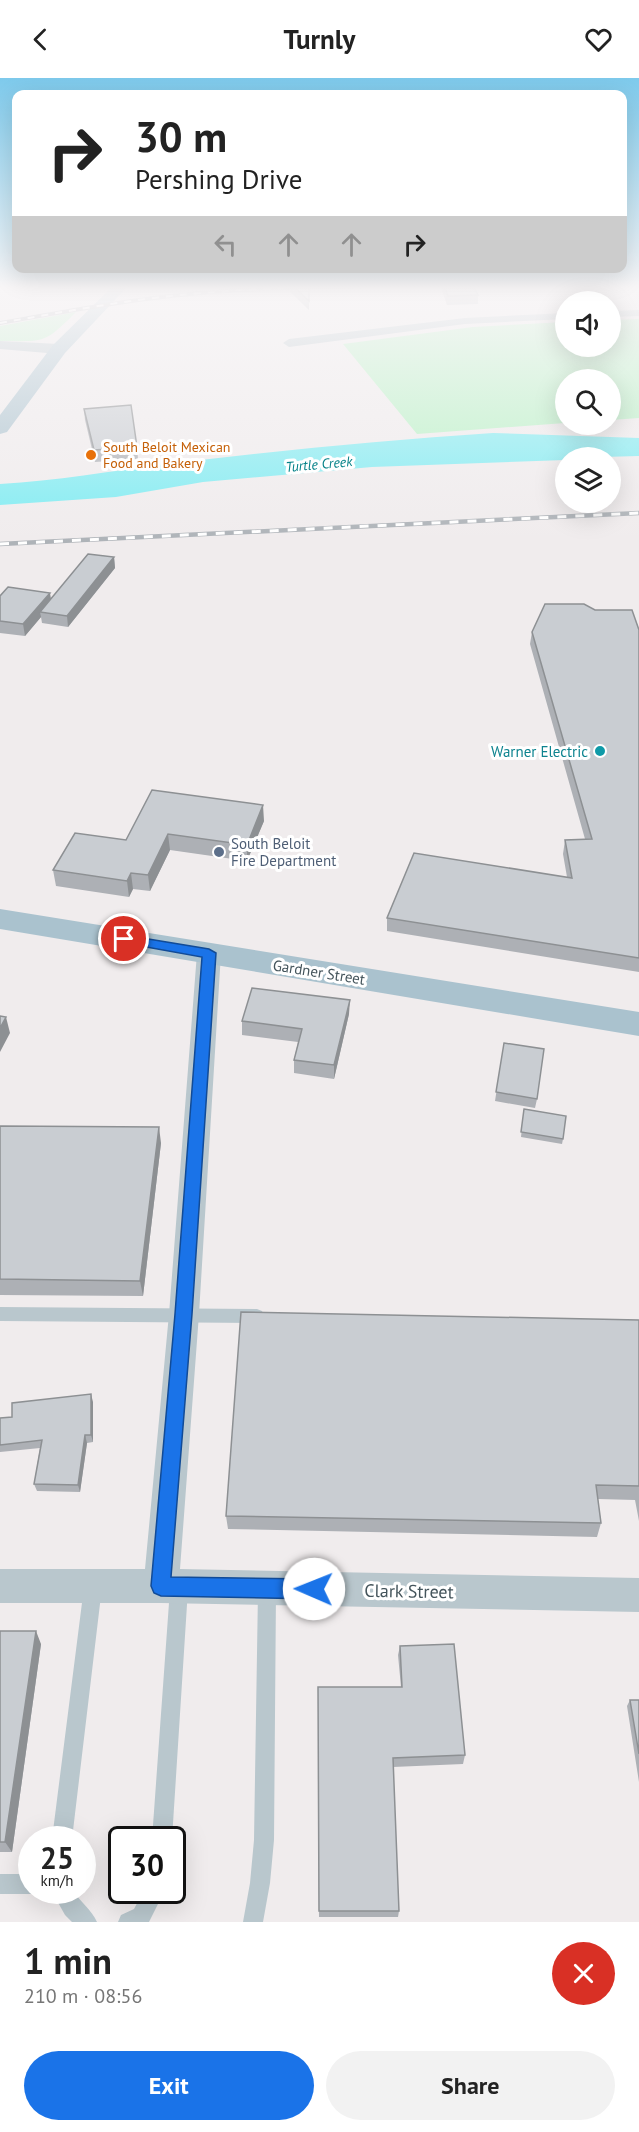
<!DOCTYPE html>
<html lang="en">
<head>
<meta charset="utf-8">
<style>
  body { margin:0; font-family:"PT Sans",sans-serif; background:#f2f2f2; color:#222; height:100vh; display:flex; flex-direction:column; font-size:22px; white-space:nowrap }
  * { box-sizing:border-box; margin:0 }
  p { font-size:20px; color:#767676 }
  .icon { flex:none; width:33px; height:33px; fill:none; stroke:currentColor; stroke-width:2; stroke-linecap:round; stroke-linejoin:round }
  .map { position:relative; height:1844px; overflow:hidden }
  .details { display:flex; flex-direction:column; background:#fff; flex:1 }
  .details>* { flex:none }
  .banner { position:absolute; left:12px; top:12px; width:615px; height:183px; border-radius:12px; box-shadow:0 6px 24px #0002; background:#fff; color:#222; overflow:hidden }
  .buttons { position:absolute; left:555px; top:213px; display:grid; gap:12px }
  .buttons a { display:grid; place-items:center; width:66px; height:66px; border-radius:50%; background:#fff; box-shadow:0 6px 24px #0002; font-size:30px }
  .speed { position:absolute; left:18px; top:1748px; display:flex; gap:12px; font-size:30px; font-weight:700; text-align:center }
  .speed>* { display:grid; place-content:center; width:78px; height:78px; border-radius:50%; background:#fff; box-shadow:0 6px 24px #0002; line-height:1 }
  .speed small { font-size:15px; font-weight:400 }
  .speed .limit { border:3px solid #111; border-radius:9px; background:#fff; color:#111 }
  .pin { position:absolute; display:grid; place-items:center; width:51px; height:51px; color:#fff; margin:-26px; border:3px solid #fff; border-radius:50%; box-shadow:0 2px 6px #0007 }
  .me { position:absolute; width:66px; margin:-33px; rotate:271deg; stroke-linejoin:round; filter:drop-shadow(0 0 4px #0008) }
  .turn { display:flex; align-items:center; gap:21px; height:126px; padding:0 24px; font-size:27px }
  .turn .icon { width:78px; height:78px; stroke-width:2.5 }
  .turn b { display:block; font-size:42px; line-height:51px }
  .lanes { display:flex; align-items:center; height:57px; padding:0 24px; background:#0003; justify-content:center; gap:30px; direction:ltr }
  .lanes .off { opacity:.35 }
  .round { display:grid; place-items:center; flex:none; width:63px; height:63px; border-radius:32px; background:#f2f2f2 }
  .head { display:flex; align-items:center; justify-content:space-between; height:102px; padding:0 24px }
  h1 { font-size:36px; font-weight:700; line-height:45px }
  .action { display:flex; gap:12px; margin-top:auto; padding:12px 24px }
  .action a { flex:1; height:69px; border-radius:36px; background:#1a73e8; color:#fff; font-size:24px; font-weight:700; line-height:69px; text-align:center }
  .action a+a { background:#f2f2f2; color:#222 }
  header { display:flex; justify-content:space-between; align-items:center; height:78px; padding:0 24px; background:#fff; font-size:27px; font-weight:700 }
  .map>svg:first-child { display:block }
  .green { fill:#b6f2c4 }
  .water { fill:#80ecf2 }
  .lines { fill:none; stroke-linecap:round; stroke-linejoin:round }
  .service { fill:#b9c7cd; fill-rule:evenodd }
  .minor { fill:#b9c7cd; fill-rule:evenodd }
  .tertiary { fill:#b9c7cd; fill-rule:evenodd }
  .primary { fill:#aac2ce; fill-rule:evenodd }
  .rail-far1-casing { stroke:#aeb3b8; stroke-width:4 }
  .rail-casing { stroke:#aeb3b8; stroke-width:4.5 }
  .rail-far1 { stroke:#fff; stroke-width:2; stroke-dasharray:7; stroke-linecap:butt }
  .rail { stroke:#fff; stroke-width:3; stroke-dasharray:9; stroke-linecap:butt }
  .wall { fill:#adb0b5 }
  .shaded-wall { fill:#8d9093 }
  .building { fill:#c9cdd2; stroke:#8d9093; stroke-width:1.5 }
  .route { fill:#1a73e8; stroke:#114b97; stroke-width:1.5 }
  .food-dot { fill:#e8710a; stroke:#fff; stroke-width:2 }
  .culture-dot { fill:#0f9aa8; stroke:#fff; stroke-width:2 }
  .service-dot { fill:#5c6f8a; stroke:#fff; stroke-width:2 }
  .labels { text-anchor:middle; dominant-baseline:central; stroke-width:6; stroke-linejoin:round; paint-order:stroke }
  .far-food-label { font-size:14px; fill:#c56008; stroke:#fff; text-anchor:start }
  .far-water-label { font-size:14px; font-style:italic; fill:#068288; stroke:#fff }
  .culture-label { font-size:15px; fill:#0d838f; stroke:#fff; text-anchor:end }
  .service-label { font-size:15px; fill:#4e5e75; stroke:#fff; text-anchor:start }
  .street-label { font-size:15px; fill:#44545b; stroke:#fff }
  .near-street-label { font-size:18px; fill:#44545b; stroke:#fff }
</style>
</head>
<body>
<header><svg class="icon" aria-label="back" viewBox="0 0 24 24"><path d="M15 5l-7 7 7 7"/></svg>Turnly<svg class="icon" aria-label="heart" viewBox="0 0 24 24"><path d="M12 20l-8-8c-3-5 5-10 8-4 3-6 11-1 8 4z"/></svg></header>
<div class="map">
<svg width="639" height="1844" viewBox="0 0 639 1844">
  <rect width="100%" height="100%" fill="#f0eced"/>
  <!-- green -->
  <path class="green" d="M76 234C43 267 45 263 0 263V248Z
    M639 241V340L611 342 610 302H566L565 345 417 356 343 266 473 249 565 244 566 268H610L611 242Z"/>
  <!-- water -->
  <path class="water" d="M493 355 639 360V378L566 380 565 382 372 389 203 404 116 419 0 427V406C56 403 111 393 167 386 276 373 384 362 493 355Z"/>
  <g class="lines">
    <!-- service -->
    <path class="service" d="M0 1229 257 1231 262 1233 264 1238 262 1243 257 1245 0 1243Z
      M93 1500 99 1503 102 1509 72 1761H52L84 1509 87 1503Z
      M179 1502 185 1505 188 1511 172 1761H152L170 1511 173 1505Z
      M267 1504 273 1507 276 1513 274 1762 270 1805 263 1844H243L250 1805 254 1762 258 1513 261 1507Z
      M0 1796H32V1812L39 1813 32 1816H0Z
      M51 1812H73C80 1824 92 1832 97 1844H72L65 1837Z
      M144 1812H165L149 1844H118L121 1837 134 1831Z"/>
    <!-- minor -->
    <path class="minor" d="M639 232V238L610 239V233Z
      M566 235V241L465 246 289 269 283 265 289 261 465 240Z
      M209 867 217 869 221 875 199 1236 180 1491 639 1500V1534L161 1525H0V1491H145L169 1236 197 875 201 869Z"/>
    <!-- tertiary -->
    <path class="tertiary" d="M0 263 59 266 67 271 59 276 0 271Z"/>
    <!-- primary -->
    <path class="primary" d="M114 207H129L65 275 7 354 0 356V337L53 267Z
      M0 831 639 934V958L0 851Z"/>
    <defs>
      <path id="rail-far1" d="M0 245C63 234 126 222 190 216 277 208 364 208 451 207"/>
      <path id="rail" d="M0 466 639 435"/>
    </defs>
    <!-- rail-far1 casing -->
    <use href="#rail-far1" class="rail-far1-casing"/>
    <!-- rail casing -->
    <use href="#rail" class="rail-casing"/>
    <!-- rail-far1 -->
    <use href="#rail-far1" class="rail-far1"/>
    <!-- rail -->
    <use href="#rail" class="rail"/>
  </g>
  <!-- wall -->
  <path class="wall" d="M15 207H80L81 212Z
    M283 207H309V232Z
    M440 207H473L478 217V226L447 227Z
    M84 331 137 369 138 381 95 384 85 342Z
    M114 479 115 490 68 549 42 545 41 539 25 558 0 555V518L51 521Z
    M595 532 639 552V894L387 853V840L567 799 563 776 565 762 585 761 530 566 532 554Z
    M264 743 247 783 170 772 150 813 133 811 129 819 56 808 53 792 126 762Z
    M349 936 334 1001 294 995V982L298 964 242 957V943Z
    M504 965 537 1021 535 1030 495 1023Z
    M524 1031 563 1061 562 1066 521 1059Z
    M0 1048 161 1065 143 1218 0 1217Z
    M639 1242V1443L635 1422 598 1421 601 1445 597 1459 228 1451 226 1438Z
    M93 1324V1364L87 1365 80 1414 37 1413 34 1406 40 1370 0 1374V1340L12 1339Z
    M0 1553 41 1566 12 1774H0Z
    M400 1568 465 1677 463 1686 393 1689 399 1833 398 1839H319L318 1609H401L398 1577Z
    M630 1622H639V1704L627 1628Z"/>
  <!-- shaded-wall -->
  <path class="shaded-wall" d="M114 479 115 490 68 549 67 538Z
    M50 515 52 527 40 534 41 539 25 558 23 546Z
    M263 727 264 743 247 783V767Z
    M168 756 170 772 150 813 148 797Z
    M131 795 133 811 129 819 127 803Z
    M350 922 349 936 334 1001V987Z
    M6 939 10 955 0 974V950Z
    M159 1049 161 1065 143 1218 140 1203Z
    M91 1316 93 1324V1364L91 1357Z
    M85 1357 87 1365 80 1414 78 1407Z
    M36 1553 41 1566 12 1774 5 1764Z"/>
  <!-- building -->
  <path class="building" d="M292 207H309V223Z
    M444 207H473L478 217 448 218Z
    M131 327 137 369 94 372 84 331Z
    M88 476 114 479 67 538 40 534Z
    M8 509 50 515 23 546 0 543V518Z
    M545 526H584L595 532H632L639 552V880L387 840 414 775 572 800 565 762 592 761 532 554Z
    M152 712 263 727 247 767 168 756 148 797 131 795 127 803 53 792 75 755 126 762Z
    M252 910 350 922 334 987 294 982 302 951 242 943Z
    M0 938 6 939 0 950Z
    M504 965 544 971 537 1021 496 1014Z
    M524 1031 566 1038 563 1061 521 1054Z
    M0 1048 159 1049 140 1203 0 1201Z
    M241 1234 639 1242V1408L596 1407 601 1445 226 1438Z
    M91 1316V1357H85L78 1407 34 1406 42 1362 0 1367V1340L12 1339V1325Z
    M0 1553H36L5 1764H0Z
    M454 1566 465 1677 393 1680 399 1833H319L318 1609H402L400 1568Z
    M630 1622H639V1676Z"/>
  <!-- sky -->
  <linearGradient id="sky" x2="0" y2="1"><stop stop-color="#7ecaec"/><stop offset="0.45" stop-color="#f8f6f7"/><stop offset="1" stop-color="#f8f6f7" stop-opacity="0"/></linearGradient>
  <rect width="639" height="465" fill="url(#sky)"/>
  <!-- route -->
  <path class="route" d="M124 857 209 871 216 875 192 1236 171 1499 314 1501 321 1504 324 1511 321 1518 314 1521 161 1518 154 1515 151 1508 175 1236 202 879 119 864 117 861 119 858Z"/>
  <!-- markers -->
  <circle class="food-dot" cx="91" cy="377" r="6"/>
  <circle class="culture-dot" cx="600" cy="673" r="6"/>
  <circle class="service-dot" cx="219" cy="774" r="6"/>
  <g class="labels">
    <!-- far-food labels -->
    <g class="far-food-label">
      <text x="103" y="369">South Beloit Mexican<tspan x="103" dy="16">Food and Bakery</tspan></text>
    </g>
    <!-- far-water labels -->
    <g class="far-water-label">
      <text transform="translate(319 386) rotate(-5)">Turtle Creek</text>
    </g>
    <!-- culture labels -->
    <g class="culture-label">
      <text x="588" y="673">Warner Electric</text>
    </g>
    <!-- service labels -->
    <g class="service-label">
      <text x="231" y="765">South Beloit<tspan x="231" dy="17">Fire Department</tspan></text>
    </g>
    <!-- street labels -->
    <g class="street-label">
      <text transform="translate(319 894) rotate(9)">Gardner Street</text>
    </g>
    <!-- near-street labels -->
    <g class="near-street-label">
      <text transform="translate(409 1513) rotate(1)">Clark Street</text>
    </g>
  </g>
</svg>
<div class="buttons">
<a><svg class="icon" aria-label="sound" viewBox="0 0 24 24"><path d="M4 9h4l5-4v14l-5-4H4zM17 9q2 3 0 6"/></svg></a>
<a><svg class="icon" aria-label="search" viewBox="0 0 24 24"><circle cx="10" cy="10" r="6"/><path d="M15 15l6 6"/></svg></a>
<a><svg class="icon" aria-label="layers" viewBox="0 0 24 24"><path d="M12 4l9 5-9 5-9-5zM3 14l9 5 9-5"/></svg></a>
</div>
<div class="speed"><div>25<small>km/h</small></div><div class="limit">30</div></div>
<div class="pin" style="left:124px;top:861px;background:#d93025"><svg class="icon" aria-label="arrive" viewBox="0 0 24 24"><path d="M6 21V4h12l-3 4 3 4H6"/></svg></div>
<svg class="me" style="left:314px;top:1511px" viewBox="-20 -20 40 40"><circle r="19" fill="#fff"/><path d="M0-13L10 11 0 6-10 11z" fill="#1a73e8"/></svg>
<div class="banner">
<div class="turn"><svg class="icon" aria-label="right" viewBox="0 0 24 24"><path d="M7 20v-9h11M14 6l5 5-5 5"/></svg><div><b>30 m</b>Pershing Drive</div></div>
<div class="lanes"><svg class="icon off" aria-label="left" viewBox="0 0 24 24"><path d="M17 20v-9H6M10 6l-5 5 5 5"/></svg><svg class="icon off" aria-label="ahead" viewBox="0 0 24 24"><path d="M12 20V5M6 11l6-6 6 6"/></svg><svg class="icon off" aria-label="ahead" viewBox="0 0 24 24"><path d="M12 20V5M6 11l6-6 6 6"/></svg><svg class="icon" aria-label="right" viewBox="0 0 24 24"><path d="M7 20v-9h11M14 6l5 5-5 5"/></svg></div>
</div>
</div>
<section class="details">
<div class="head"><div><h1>1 min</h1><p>210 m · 08:56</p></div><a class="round" style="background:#d93025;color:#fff"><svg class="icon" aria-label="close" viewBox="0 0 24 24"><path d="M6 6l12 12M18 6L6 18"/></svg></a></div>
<div class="action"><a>Exit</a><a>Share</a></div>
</section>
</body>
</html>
